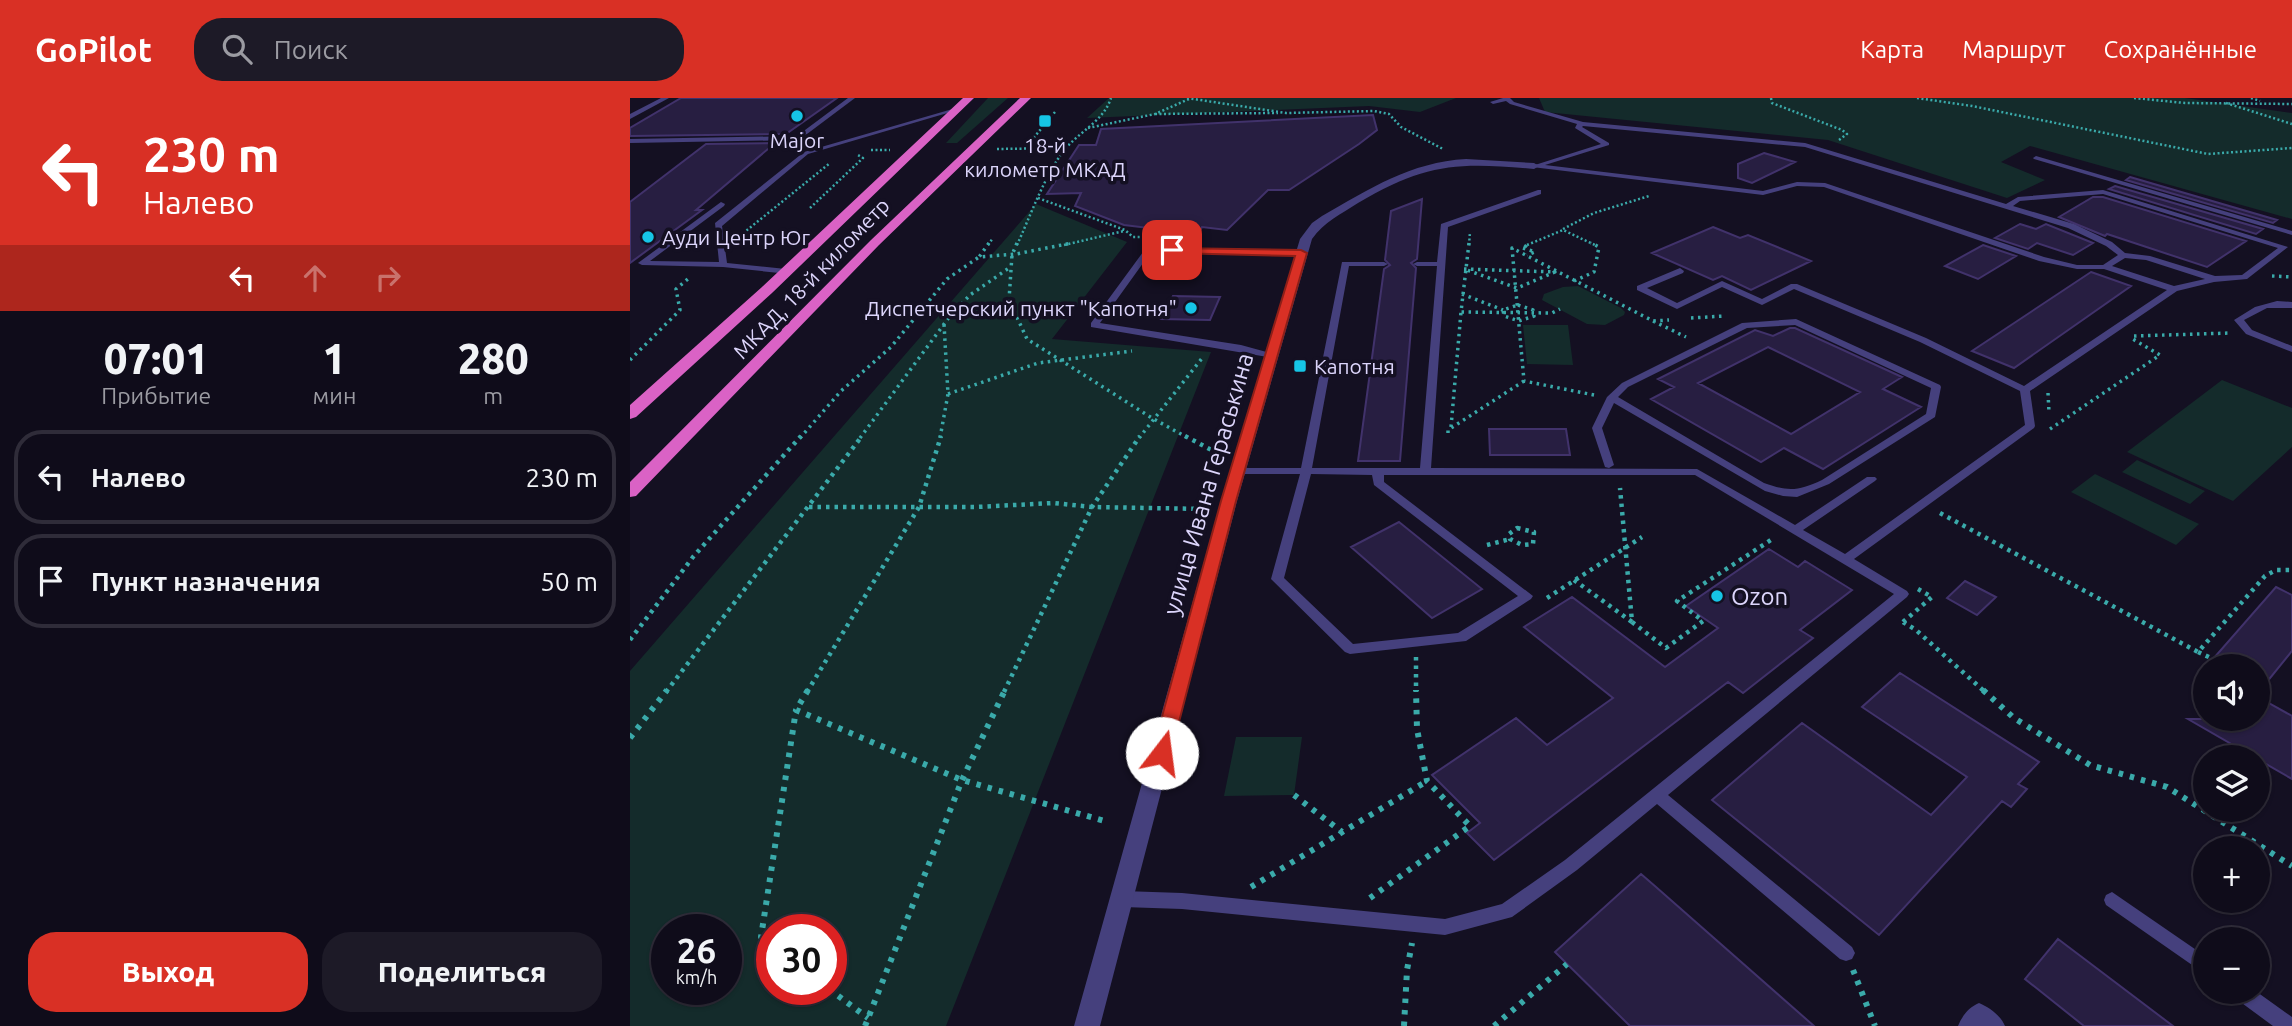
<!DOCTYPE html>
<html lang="ru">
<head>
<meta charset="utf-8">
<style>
  body { margin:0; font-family:Ubuntu,sans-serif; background:#1d1a27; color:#f1f3f6; height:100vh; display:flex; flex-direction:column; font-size:26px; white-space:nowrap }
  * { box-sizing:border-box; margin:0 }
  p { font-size:23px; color:#9b9ba2 }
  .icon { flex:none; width:38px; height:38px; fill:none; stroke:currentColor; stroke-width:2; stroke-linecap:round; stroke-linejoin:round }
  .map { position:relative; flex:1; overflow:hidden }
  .side { display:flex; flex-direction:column; background:#0f0c1a; width:630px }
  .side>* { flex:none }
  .banner { background:#d93025; color:#fff; overflow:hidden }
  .tools { position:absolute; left:1563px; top:556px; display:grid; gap:14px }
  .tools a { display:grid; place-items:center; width:77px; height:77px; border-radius:50%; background:#0f0c1a; box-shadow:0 2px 5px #0004,0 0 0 2px #2f2c39; font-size:35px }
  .speed { position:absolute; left:21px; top:816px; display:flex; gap:14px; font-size:35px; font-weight:700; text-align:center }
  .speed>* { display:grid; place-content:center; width:91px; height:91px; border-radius:50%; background:#0f0c1a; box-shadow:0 2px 5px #0004,0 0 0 2px #2f2c39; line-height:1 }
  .speed small { font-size:18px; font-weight:400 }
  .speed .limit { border:10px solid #d22; background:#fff; color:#111 }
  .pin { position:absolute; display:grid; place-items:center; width:60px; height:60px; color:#fff; margin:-30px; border-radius:14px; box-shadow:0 4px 10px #0006 }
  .me { position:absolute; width:77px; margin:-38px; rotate:15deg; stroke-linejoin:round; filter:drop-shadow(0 0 5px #0008) }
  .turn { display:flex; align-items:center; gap:24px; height:147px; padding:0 28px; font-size:32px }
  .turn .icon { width:91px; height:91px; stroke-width:2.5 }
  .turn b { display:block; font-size:49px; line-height:60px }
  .lanes { display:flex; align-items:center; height:66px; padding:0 28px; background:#0003; justify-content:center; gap:35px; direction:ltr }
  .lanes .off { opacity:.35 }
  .eta { display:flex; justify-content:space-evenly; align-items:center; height:119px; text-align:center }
  .eta b { font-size:42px; font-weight:800; line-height:49px }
  .button { display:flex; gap:14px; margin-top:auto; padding:14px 28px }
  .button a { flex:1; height:80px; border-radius:28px; background:#d93025; color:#fff; font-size:28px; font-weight:800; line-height:80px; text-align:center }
  .button a+a { background:#1d1a27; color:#f1f3f6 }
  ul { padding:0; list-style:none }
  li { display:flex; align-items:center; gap:21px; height:94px; margin:0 14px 10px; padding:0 14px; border:4px solid #2f2c39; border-radius:28px }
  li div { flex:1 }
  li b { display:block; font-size:26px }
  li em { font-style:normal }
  header { display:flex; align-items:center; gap:42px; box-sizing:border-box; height:98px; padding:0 35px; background:#d93025; color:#fff }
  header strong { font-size:33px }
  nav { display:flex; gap:38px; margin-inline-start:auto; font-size:24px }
  .search { width:490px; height:63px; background:#1d1a27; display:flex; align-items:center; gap:18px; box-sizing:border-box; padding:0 24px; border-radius:28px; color:#9b9ba2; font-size:26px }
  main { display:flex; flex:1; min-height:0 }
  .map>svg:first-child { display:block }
  .green { fill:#142b2b; fill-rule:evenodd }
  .building { fill:#271e41; stroke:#41326b; stroke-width:2; fill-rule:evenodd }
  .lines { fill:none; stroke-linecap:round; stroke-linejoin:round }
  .path-far3 { stroke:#3aaaaa; stroke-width:2.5; stroke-dasharray:2 2.5; stroke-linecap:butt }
  .path-far2 { stroke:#3aaaaa; stroke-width:3.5; stroke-dasharray:2.5 4.5; stroke-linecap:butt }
  .path-far1 { stroke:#3aaaaa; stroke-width:4.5; stroke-dasharray:3.5 5; stroke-linecap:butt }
  .path { stroke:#3aaaaa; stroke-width:6; stroke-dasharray:4.5 7; stroke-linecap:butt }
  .service { fill:#45407d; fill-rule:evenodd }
  .minor { fill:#45407d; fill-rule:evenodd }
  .trunk { fill:#da62c5; fill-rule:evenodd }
  .route { fill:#d93025; stroke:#8d1f18; stroke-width:2 }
  .poi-dot { fill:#16c5e6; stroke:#141022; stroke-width:2.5 }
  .labels { text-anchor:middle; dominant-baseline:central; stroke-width:7; stroke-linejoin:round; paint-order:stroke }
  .far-poi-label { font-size:21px; fill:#dcd5fb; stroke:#141022 }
  .far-street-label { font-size:21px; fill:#dcd5fb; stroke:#141022 }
  .street-label { font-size:24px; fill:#dcd5fb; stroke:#141022 }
  .poi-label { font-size:24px; fill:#dcd5fb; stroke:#141022; text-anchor:start }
</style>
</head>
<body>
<header>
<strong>GoPilot</strong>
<div class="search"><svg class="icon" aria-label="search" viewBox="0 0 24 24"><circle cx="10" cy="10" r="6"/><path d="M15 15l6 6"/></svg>Поиск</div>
<nav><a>Карта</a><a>Маршрут</a><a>Сохранённые</a></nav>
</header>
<main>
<section class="side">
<div class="banner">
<div class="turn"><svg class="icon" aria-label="left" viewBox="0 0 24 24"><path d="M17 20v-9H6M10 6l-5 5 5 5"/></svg><div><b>230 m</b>Налево</div></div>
<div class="lanes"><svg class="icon" aria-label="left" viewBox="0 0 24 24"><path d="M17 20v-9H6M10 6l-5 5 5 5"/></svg><svg class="icon off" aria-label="ahead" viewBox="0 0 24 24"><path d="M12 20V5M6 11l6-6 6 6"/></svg><svg class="icon off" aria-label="right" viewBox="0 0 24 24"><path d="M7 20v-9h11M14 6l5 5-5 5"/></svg></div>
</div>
<div class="eta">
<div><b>07:01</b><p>Прибытие</p></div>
<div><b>1</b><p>мин</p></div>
<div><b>280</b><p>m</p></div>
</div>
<ul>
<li><svg class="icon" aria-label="left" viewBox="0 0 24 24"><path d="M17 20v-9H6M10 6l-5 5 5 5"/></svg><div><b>Налево</b></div><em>230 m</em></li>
<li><svg class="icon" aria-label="arrive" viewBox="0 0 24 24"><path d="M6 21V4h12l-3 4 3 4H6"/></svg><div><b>Пункт назначения</b></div><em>50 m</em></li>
</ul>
<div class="button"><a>Выход</a><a>Поделиться</a></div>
</section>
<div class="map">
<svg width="1662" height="928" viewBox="0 0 1662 928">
  <rect width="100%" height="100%" fill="#141022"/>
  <!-- green -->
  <path class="green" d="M358 0H378L327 45H316Z
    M479 0H826L790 14 739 8 457 20Z
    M909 0H1555L1662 15V121L1400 48 1371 64 1415 82 1377 100 1198 42 915 14Z
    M406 106 497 144 422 241 581 254 316 928H0V573ZM37 831H96V891H37ZM142 831H201V891H142Z
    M948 188 991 210 995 214 994 217 975 227 957 226 912 202 914 196 933 189Z
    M893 227H938L943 267 897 266Z
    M1592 282 1662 310V349L1603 403 1497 354Z
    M1507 362 1575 393 1560 406 1492 374Z
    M1465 376 1569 426 1546 447 1441 394Z
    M606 639H672L664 697 594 698Z"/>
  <!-- building -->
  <path class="building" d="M51 0H207L156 36 0 38V30Z
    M743 17 747 32 729 46 659 92H638L597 132 572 129 568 136 494 127 445 108 451 95 417 96 449 47H466L471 31Z
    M145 45 66 112H72L0 165V104L76 46Z
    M1134 55 1165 64 1122 85 1108 80V66Z
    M1500 79 1647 122 1643 125 1496 82Z
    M1485 88 1633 131 1626 136 1479 91Z
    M1463 99H1473L1616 143 1577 169 1477 136 1475 138 1429 119Z
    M792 101 787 161 781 165 786 170 770 363H728L754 171 760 167 755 162 761 113Z
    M1390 126 1406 131 1416 126 1463 145 1443 157 1407 145 1398 151 1365 140Z
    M1083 129 1110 140 1118 137 1181 163 1121 192 1092 178 1083 182 1022 155Z
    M1353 147 1386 158 1348 181 1315 168Z
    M1461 174 1501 188 1384 270 1342 253Z
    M543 198 590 199 580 222 531 221Z
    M1160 230H1165L1272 279 1253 291 1291 309 1193 371 1154 350 1131 364 1021 301 1044 289 1028 281 1125 232 1143 238ZM1138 249 1230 294 1161 336 1068 285Z
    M859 331H936L940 357H860Z
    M769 424 852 491 802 520 721 449Z
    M1139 451 1168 469 1175 463 1222 492 1170 532 1183 540 1113 595 1098 584 864 762 837 735 850 725 802 677 886 620 917 647 983 600 894 529 942 499 1035 569 1088 530 1056 508Z
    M1335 483 1366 499 1347 517 1317 500Z
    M1646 489 1662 497V553L1628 595V569H1576Z
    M1270 575 1409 664 1388 686 1397 691 1381 709 1372 703 1249 837 1082 702 1172 625 1301 717 1337 679 1232 609Z
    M1628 599 1662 618V681L1558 621H1628Z
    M1011 776 1026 789 1184 928H1000L925 854Z
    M1428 841 1543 928H1454L1395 881Z"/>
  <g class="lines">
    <!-- path-far3 -->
    <path class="path-far3" d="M557 0 656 15 744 13 759 16 771 29 813 51
      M1141 0 1142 5 1212 32 1217 36 1209 42
      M1287 0 1342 8 1578 56 1662 50
      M1504 0 1555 5 1662 6
      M1621 0 1630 3
      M1596 5 1662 26
      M425 14 401 43 425 48
      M525 16 648 15
      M458 30 525 16 559 1
      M367 51 436 50
      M241 52H260
      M408 100 495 132 503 139H513
      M180 110 233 60 226 56
      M933 131 964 115 1019 98
      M106 141 200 65
      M358 147 363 140
      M387 147C400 119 417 71 437 49 452 32 474 22 481 0
      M434 147 494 133
      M839 147 840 134
      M897 147 933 132 965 147"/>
    <!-- path-far2 -->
    <path class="path-far2" d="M359 145 349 159 386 156 442 145
      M387 145 382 157 379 202 397 241 522 320 558 340
      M839 145 831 214 922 215 930 211
      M895 149 898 145
      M893 150 905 154 897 157
      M834 171 925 174 887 190Z
      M1642 178 1662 179
      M944 183 964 174 969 149 961 145
      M832 196 873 212
      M888 207 903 212 904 218 889 223 874 218 873 212Z
      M1061 220 1095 218
      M1023 223 1056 239
      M1504 238 1600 235
      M0 262 50 212 46 191 59 180
      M1418 295 1419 314
      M318 296 408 265 502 253
      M964 297 894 283 882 150 1023 223 1039 222
      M821 329 831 214
      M1420 331 1530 257 1501 240
      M818 335V332L894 283
      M170 340 211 293 261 249 317 181 349 159
      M230 340 320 218 340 197 379 170
      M310 340 318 296 314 226
      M509 340 573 259"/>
    <!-- path-far1 -->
    <path class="path-far1" d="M555 338 591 357
      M179 409H346L423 405 462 409 575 411
      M1310 415 1568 554 1635 478 1646 472H1662
      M887 430 904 434 903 446 892 447 880 441 879 436Z
      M857 447 880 441
      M944 482 1002 524 990 390
      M917 500 1012 439
      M1002 524 1036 550 1073 523 1047 503 1144 440
      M1273 524 1302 499 1288 491
      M1273 524 1286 532 1355 594
      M0 542 63 459 171 338
      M1568 554 1583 561
      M786 559V594
      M36 594 232 338
      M177 594 289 409 311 338
      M374 594 462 409 510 338"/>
    <!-- path -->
    <path class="path" d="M178 592 166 612 332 682 478 724
      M1353 592 1384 620 1460 667 1537 689 1662 768
      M0 640 37 592
      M664 697 712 734
      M621 789 797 683
      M740 800 840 728 797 683 787 631 786 592
      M142 847 131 839 166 612
      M1223 872 1245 928
      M199 891 238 920
      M235 928 332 682 375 592
      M774 928 777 872 782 845
      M864 928 937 866"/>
    <!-- service -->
    <path class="service" d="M31 0H39L0 21V16Z
      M218 0H225L169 42 0 45V41L167 38Z
      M873 0H880L884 4 953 24 1175 45 1376 106 1388 99 1473 92 1658 149 1617 181 1584 184 1547 193 1400 293 1405 328 1404 330 1224 461 1277 493 1279 496 1277 499 1038 697 1222 849 1225 855 1222 861 1216 863 1210 861 1027 706 947 772 882 819 815 837 552 811 493 809 487 806 485 801 487 796 493 793 552 795 815 821 872 806 935 762 1264 496 1065 377H754V384L903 498 901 501 836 543 720 556 715 554 641 481 670 376H608L602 373 608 370H671L712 164H754L758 166 754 168H719L682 370H790L807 168H787L783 166 787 164H807L811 126 908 92H911V96L818 129 801 370 1067 371 1165 427 1237 379H1245L1247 381 1245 383 1173 432 1215 456 1395 327 1390 293 1290 244 1164 191 1132 207 1092 189 1047 211 1007 192V188L1050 170 1054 173 1053 175 1017 190 1047 205 1092 183 1132 201 1161 186H1167L1296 240 1394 288 1537 192 1474 171H1447L1409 163 1194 89 1167 88 1133 97 902 69V67L908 66 971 46 945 30 947 26 880 6 876 3 863 6 860 4ZM953 28 1175 49 1438 130 1476 148 1488 157 1473 167H1447L1414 159 1195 85 1167 84 1133 93 915 67 979 47V45L952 29ZM1473 96 1648 150 1612 177 1585 178 1520 158 1495 155 1482 144 1444 126 1383 108 1390 103ZM1495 160 1516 162 1575 181 1544 188 1482 168ZM681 376 742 377 744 387 888 498 828 535 723 546 654 480Z
      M326 10 331 11 178 56 92 128 97 165 156 171 160 174 159 176 93 169 12 167 8 165 91 104 95 106 94 108 20 163 89 164 85 125 174 54Z
      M1406 58 1662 133V137L1404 61 1403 60Z
      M516 150 674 153 675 155 671 157 521 154 470 225 611 247 644 256V260L461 229V225Z
      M1647 203 1662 204V210H1637L1614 222 1622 232 1662 248V254L1616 236 1604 222 1625 209Z
      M1166 221 1310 287 1311 289 1305 319 1199 386 1167 399 1153 398 1135 393 984 305 972 330 984 367 979 370 975 369 962 330 977 299 992 285 1112 225ZM1165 227 1301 290 1296 316 1192 382C1168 393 1159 394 1134 385L988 299 998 289 1117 230Z
      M1482 794 1575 858V876L1476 807 1474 802 1476 797Z
      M1602 894H1627L1662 919V928H1643L1605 900Z
      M1349 905C1359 909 1371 918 1375 928H1328C1332 918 1339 909 1349 905Z"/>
    <!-- minor -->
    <path class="minor" d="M836 61 904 65 909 68 904 71C828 64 795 65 728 105 711 116 694 124 682 141L607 403 470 928H444L591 403 670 141 682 125 692 118C739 91 781 64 836 61Z"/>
    <!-- trunk -->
    <path class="trunk" d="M333 0H344L142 195 6 319 0 321V307L132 189Z
      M390 0H401L249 147 6 398 0 399V384L241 142Z"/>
  </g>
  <!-- route -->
  <path class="route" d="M539 150 671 152 677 155 606 403 541 655 539 660 532 663 525 660 522 655 591 403 665 158 542 155 537 152Z"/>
  <!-- markers -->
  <g class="poi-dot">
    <circle cx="167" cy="18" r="7"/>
    <rect x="408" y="16" width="14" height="14" rx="3.5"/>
    <circle cx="18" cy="139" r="7"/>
    <circle cx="561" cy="210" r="7"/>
    <rect x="663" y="261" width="14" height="14" rx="3.5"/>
    <circle cx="1087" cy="498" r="7"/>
  </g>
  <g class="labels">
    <!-- far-poi labels -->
    <g class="far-poi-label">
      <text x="167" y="42">Major</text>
      <text x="415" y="47">18-й<tspan x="415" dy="24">километр МКАД</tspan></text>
      <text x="32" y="139" text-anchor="start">Ауди Центр Юг</text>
      <text x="547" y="210" text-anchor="end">Диспетчерский пункт "Капотня"</text>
      <text x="684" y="268" text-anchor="start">Капотня</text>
    </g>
    <!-- far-street labels -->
    <g class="far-street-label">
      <text transform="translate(181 180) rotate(-46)">МКАД, 18-й километр</text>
    </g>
    <!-- street labels -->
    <g class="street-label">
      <text transform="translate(578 386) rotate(-74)">улица Ивана Гераськина</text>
    </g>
    <!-- poi labels -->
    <g class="poi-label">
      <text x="1101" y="498">Ozon</text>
    </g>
  </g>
</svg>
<div class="tools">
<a><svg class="icon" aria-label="sound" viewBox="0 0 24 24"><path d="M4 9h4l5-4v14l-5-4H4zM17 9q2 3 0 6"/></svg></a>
<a><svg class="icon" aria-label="layers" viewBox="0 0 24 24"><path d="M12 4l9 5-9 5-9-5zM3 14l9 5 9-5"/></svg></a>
<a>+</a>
<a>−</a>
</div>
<div class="speed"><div>26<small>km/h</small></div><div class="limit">30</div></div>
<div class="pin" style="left:542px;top:152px;background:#d93025"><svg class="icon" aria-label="arrive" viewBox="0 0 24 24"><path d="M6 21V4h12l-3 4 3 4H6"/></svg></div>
<svg class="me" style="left:532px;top:655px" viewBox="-20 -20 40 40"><circle r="19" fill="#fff"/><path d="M0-13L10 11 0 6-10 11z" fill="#d93025"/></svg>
</div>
</main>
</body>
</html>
